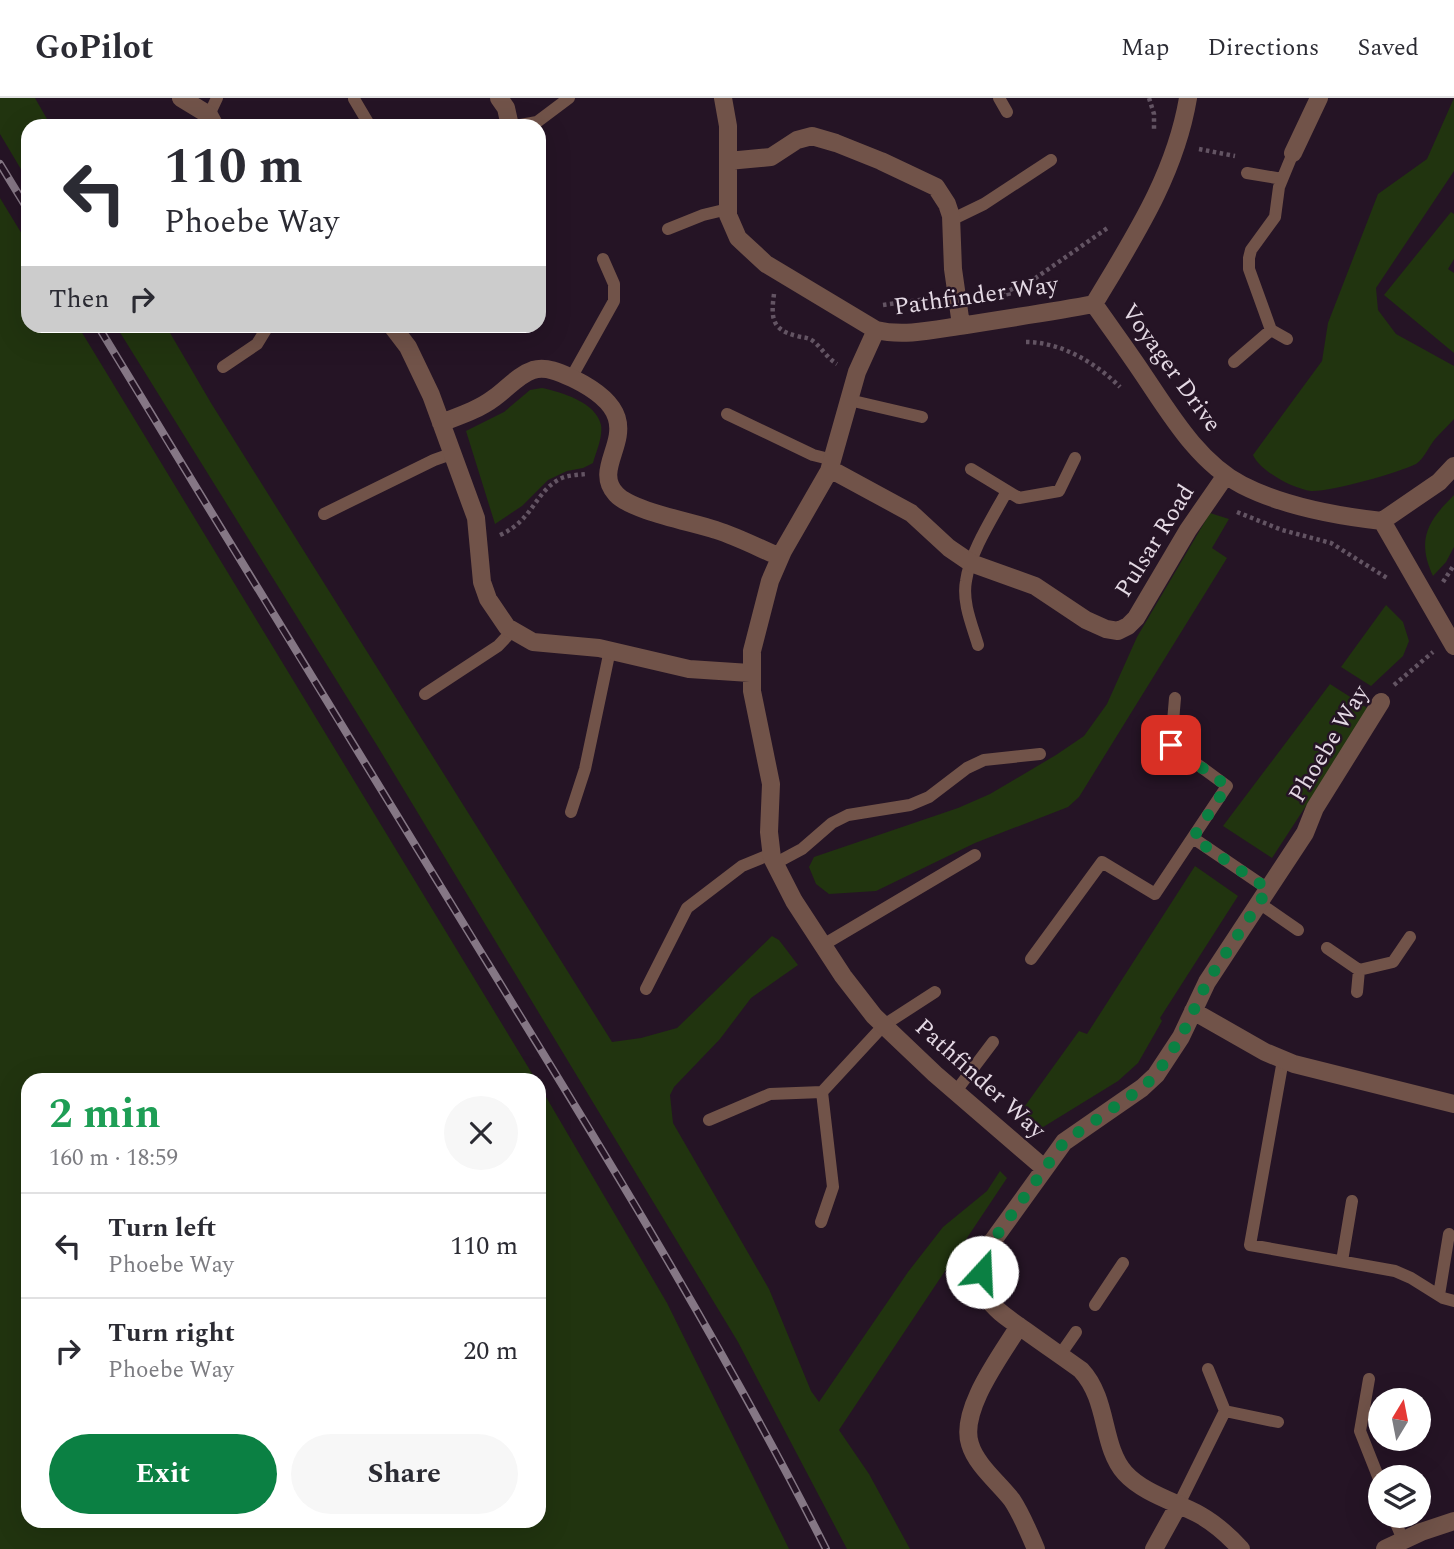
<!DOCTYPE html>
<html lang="en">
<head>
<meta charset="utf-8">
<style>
  body { margin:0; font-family:Spectral,serif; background:#f7f7f7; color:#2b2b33; height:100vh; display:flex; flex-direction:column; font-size:26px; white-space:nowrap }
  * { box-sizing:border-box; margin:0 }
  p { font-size:23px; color:#7c7c81 }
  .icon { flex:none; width:38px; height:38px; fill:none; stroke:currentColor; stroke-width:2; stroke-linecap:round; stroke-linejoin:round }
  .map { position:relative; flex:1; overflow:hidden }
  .sheet { position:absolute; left:21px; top:975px; width:525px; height:455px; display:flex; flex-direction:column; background:#fff; border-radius:21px; box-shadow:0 7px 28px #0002 }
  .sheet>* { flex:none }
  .banner { position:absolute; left:21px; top:21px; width:525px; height:214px; border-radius:21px; box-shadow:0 7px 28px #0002; background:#fff; color:#2b2b33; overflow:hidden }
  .needle { width:46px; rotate:10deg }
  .buttons { position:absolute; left:1368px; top:1290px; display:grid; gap:14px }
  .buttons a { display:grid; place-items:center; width:63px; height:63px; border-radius:50%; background:#fff; box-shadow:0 7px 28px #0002; font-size:35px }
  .pin { position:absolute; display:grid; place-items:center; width:60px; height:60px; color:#fff; margin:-30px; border-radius:14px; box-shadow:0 4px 10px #0006 }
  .me { position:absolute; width:77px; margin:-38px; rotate:20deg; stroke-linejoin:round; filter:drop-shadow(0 0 5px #0008) }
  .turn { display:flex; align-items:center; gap:24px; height:147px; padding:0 28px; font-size:32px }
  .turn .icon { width:91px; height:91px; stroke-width:2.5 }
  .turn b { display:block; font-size:49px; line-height:60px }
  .then { display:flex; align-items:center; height:66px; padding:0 28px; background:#0003; gap:14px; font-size:26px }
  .round { display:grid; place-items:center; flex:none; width:74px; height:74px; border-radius:37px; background:#f7f7f7 }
  .overview { display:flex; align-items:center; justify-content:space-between; height:119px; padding:0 28px }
  h1 { font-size:42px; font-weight:700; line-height:52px; color:#1e9e55 }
  .cta { display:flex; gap:14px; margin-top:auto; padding:14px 28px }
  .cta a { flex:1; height:80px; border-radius:42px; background:#0b8043; color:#fff; font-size:28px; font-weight:700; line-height:80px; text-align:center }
  .cta a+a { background:#f7f7f7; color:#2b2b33 }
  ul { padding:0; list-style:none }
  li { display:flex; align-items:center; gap:21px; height:105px; padding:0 28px; border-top:2px solid #e1e1e2 }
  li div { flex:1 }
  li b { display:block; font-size:26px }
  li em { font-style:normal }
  header { display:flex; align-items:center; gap:42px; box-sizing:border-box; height:98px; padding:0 35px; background:#fff; border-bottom:2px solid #e1e1e2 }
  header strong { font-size:33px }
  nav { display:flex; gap:38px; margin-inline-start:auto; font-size:24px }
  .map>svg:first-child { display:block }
  .green { fill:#21340f }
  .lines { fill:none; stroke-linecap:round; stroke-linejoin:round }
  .path { stroke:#635463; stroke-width:4.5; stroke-dasharray:3.5 3.5; stroke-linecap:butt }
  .lane { stroke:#715349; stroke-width:12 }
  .street { stroke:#715349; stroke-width:18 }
  .rail-casing { stroke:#857785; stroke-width:8 }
  .rail { stroke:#251425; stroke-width:5; stroke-dasharray:16; stroke-linecap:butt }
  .route { stroke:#0b8043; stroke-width:12; stroke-dasharray:0 21.6 }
  .labels { text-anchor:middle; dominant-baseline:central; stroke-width:5; stroke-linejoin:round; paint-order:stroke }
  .street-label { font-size:24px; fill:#e4d9e4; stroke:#251425 }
</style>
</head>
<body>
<header>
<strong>GoPilot</strong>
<nav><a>Map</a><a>Directions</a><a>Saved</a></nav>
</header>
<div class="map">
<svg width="1454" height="1451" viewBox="0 0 1454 1451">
  <rect width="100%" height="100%" fill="#251425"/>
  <!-- green -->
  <path class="green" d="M0 0H35L51 28H28V83L0 36Z
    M1454 0V73L1376 190 1378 212 1396 236 1454 268V321C1448 328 1441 334 1435 341 1429 348 1424 361 1416 366 1397 375 1331 394 1311 393 1293 391 1260 373 1253 357L1322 263 1328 225 1378 96 1427 61Z
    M0 100 28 146V228H78L536 982H28V1423H539V987L667 1205 789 1451H0Z
    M1451 114 1454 116V161L1448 171 1454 175V255L1384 197Z
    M116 228H166L211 305 612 944 641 940 677 930 772 838 779 842 798 867 751 900 720 941 674 989 670 997 673 1025 769 1191 811 1293 819 1304 908 1174 943 1129 987 1093 1000 1073 1007 1080 839 1332 869 1376 910 1451H847L738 1244 378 649Z
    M542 290C561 294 596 304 601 327 603 339 596 354 593 365L583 370 567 373 548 382 522 408 495 426 466 333 504 314 530 292Z
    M1454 397V449L1446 464 1433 478C1416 441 1428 423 1454 397Z
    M1210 415 1229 421 1212 450 1227 460 1079 699 1068 709 975 745 876 793 829 796 816 786 809 769 814 759 958 710 990 696 1056 657 1084 638 1107 606 1137 539Z
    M1386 507 1403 524 1409 543 1403 558 1371 588 1341 569Z
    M1330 586 1369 611 1272 760 1223 728Z
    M1195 768 1238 798 1160 920 1162 923 1138 965 1118 983 1040 1031 1027 1027 1020 1018 1025 1008 1079 933 1087 936Z"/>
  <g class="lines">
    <!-- path -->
    <path class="path" d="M1149 0 1154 16V31
      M1199 51 1235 58
      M981 195 1008 193
      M774 196C771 219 771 232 797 238 803 240 808 239 813 243 822 250 827 260 837 266
      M1009 198 1008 193 1034 181 1109 129
      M883 207 934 200
      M1026 244C1061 244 1096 265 1120 289
      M1237 414 1282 432 1331 445 1387 480
      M500 437C533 422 534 396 558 382 566 377 577 377 586 376
      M1443 484 1454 467
      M1394 587 1433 554"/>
    <!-- lane -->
    <path class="lane" d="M999 0 1007 14
      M354 1 370 28
      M209 17 217 0
      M515 28 537 24 569 0
      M1247 75 1282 81
      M951 122 984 106 1051 62
      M668 131 703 117 728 111
      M1271 232 1249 171V160L1251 152 1275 119 1279 89 1293 55
      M1234 264 1271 232 1287 241
      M223 269 257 246 268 228
      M571 280 614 203V186L603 161
      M849 302 922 319
      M727 316 813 357 833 362
      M971 371 1019 400 1059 393 1075 360
      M324 416 434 362 451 356
      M978 547C972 527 962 504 966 483 970 454 993 419 1007 393
      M425 596 498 548 512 533
      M571 714 585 671 610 552
      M1193 740 1268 791
      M774 766 802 751 832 725 848 717 910 707 929 699 967 670 984 662 1040 656
      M1259 805 1298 832
      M823 847 975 757
      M1327 850 1359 872 1393 864 1410 839
      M1031 861 1102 764 1155 796 1227 688 1171 647 1175 600
      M646 891 687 810 742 768 771 756
      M1357 894 1359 872
      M1283 962 1250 1147 1395 1173 1411 1180 1443 1200 1454 1203
      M956 993 993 944
      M709 1022 770 996 822 994 884 927 935 894
      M821 1124 833 1089 822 994
      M1342 1163 1352 1103
      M1439 1197 1449 1136
      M1095 1207 1123 1165
      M1060 1257 1076 1234
      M1208 1271 1225 1313 1278 1324
      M1369 1281 1360 1333 1381 1386
      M1179 1406 1225 1313
      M1393 1418 1403 1442"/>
    <!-- street -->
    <path class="street" d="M181 0 209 17 215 28
      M499 0 506 10 510 28
      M723 0 728 28V117L738 140 766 166 876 232
      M1188 0C1175 77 1134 139 1094 206 1110 229 1127 252 1143 276 1170 316 1198 364 1242 387 1283 408 1337 418 1382 423
      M1293 55 1319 0
      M728 63 771 59 797 42 812 38 836 45 881 63 936 89 947 106 951 118 953 171 961 227
      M392 228 408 249 431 297 476 420 482 484 488 501 507 529 533 544 599 550 689 571 750 575
      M441 325C459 318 478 312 494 300 507 291 518 277 533 272 547 268 561 275 574 281 663 325 585 363 616 396 631 413 693 424 716 432 738 439 759 450 780 459
      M830 371 911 415 949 450 971 465 1035 488 1086 522 1106 531 1118 533 1128 528 1136 520 1188 432 1226 377
      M1382 423 1454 548
      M1382 423 1439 384 1454 368
      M1193 913 1265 954 1294 966 1454 1006
      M1044 1070 935 976 874 918 843 878 794 803 772 760 769 734 771 686 752 593V553L770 483 783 453 829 373 857 274 876 232C905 239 937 231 966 227 1009 220 1052 214 1094 206
      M1019 1228C1002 1256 959 1312 970 1346 976 1367 999 1385 1012 1402 1022 1417 1029 1435 1036 1451
      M1154 1451 1179 1406
      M1241 1451C1229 1438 1216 1426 1200 1417 1176 1404 1143 1395 1125 1375 1101 1348 1109 1302 1081 1272 1063 1259 1044 1246 1026 1233 990 1208 970 1196 989 1148L1064 1044 1142 990 1156 977 1181 939 1207 884 1305 735 1315 710 1381 604
      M1385 1451 1421 1434 1454 1423"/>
    <defs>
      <path id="rail" d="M0 66 28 112
        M98 228C225 438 354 647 482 856 602 1051 723 1247 826 1451"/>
    </defs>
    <!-- rail casing -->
    <use href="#rail" class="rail-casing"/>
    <!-- rail -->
    <use href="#rail" class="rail"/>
  </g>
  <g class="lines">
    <!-- route -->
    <path class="route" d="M982 1174 989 1148 1064 1044 1142 990 1156 977 1181 939 1207 884 1268 791 1193 740 1227 688 1171 647"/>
  </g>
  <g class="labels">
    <!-- street labels -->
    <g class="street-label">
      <text transform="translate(976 198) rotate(-8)">Pathfinder Way</text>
      <text transform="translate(1171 270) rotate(54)">Voyager Drive</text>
      <text transform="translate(1155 443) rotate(-58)">Pulsar Road</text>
      <text transform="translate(1329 646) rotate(-59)">Phoebe Way</text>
      <text transform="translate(980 981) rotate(42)">Pathfinder Way</text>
    </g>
  </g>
</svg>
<div class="buttons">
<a><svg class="needle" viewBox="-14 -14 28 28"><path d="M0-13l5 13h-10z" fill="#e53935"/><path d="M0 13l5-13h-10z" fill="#7c7c81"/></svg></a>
<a><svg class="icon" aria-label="layers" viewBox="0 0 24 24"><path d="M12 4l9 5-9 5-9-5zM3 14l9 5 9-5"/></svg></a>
</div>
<div class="pin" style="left:1171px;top:647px;background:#d93025"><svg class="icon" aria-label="arrive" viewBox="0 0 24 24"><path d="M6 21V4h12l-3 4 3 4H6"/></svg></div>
<svg class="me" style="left:982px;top:1174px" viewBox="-20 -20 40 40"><circle r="19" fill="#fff"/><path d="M0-13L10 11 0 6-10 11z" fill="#0b8043"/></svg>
<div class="banner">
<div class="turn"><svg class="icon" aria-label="left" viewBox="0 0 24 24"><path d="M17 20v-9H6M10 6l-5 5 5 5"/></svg><div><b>110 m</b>Phoebe Way</div></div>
<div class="then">Then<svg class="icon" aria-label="right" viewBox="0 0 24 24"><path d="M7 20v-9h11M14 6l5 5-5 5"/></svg></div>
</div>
<section class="sheet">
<div class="overview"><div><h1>2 min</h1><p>160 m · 18:59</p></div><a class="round"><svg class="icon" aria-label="close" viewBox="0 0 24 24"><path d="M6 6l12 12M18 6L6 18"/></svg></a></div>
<ul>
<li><svg class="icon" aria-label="left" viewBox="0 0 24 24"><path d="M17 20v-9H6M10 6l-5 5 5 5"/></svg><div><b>Turn left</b><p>Phoebe Way</p></div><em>110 m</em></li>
<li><svg class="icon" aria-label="right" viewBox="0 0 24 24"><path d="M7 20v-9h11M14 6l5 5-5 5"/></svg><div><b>Turn right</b><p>Phoebe Way</p></div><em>20 m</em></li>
</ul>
<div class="cta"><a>Exit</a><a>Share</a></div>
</section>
</div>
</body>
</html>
